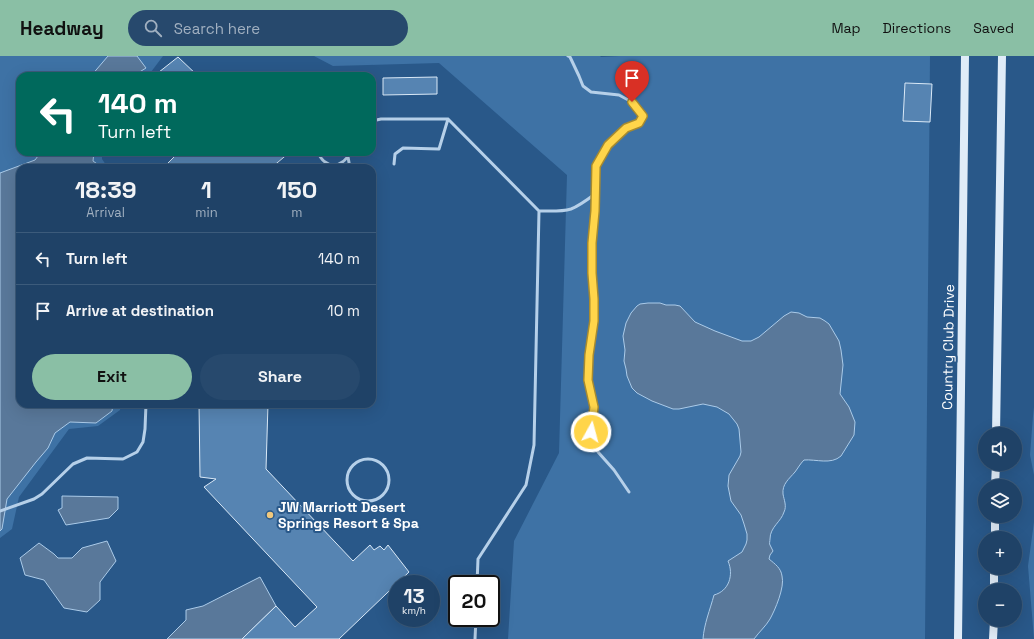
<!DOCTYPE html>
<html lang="en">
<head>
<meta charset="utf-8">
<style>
  body { margin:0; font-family:"Space Grotesk",sans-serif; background:#27496d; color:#f1f3f6; height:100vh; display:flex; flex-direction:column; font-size:15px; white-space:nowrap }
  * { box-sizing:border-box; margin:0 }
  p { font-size:13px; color:#a1b0c0 }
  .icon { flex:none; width:22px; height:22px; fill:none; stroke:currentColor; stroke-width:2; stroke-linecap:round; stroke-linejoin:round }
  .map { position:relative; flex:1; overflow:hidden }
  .drawer { position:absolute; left:16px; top:108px; width:360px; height:244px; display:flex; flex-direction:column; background:#1f4267; border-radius:12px; box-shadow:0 4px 16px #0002,0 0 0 1px #3c5b7b }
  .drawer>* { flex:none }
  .guide { position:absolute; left:16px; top:16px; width:360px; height:84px; border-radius:12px; box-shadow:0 4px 16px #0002,0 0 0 1px #3c5b7b; background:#00695c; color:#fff; overflow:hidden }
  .buttons { position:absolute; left:978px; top:371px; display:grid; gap:8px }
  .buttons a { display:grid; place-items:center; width:44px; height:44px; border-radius:50%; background:#1f4267; box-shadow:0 4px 16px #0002,0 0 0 1px #3c5b7b; font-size:20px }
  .speed { position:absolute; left:388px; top:519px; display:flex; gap:8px; font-size:20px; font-weight:700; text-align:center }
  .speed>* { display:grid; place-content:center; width:52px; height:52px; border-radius:50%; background:#1f4267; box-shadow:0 4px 16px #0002,0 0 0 1px #3c5b7b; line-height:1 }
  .speed small { font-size:10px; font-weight:400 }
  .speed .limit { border:2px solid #111; border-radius:6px; background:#fff; color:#111 }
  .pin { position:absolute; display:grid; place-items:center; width:34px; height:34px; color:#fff; margin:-41px -17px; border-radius:50% 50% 50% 0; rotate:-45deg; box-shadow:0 0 4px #0007 }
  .pin .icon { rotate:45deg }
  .me { position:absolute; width:44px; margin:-22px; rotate:7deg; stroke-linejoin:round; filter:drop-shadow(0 0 3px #0008) }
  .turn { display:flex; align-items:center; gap:14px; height:84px; padding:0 16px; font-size:18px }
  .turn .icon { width:52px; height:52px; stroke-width:2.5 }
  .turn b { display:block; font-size:28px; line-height:34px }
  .eta { display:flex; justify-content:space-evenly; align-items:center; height:68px; text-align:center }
  .eta b { font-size:24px; font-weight:700; line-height:28px }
  .action { display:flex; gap:8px; margin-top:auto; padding:8px 16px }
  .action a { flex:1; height:46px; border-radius:24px; background:#8abfa5; color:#111; font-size:16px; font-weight:700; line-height:46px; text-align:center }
  .action a+a { background:#27496d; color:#f1f3f6 }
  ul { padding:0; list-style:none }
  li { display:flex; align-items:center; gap:12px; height:52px; padding:0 16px; border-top:1px solid #3c5b7b }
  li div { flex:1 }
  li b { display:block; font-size:15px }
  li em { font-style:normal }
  header { display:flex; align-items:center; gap:24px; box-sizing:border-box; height:56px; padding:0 20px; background:#8abfa5; color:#111 }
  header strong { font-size:19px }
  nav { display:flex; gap:22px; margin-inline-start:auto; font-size:14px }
  .search { width:280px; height:36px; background:#27496d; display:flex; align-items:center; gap:10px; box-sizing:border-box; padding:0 14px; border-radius:22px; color:#a1b0c0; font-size:15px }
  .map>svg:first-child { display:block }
  .green { fill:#3e72a5 }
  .water { fill:#59789a; stroke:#abcbe9 }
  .building { fill:#5684b2; stroke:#dae9f7 }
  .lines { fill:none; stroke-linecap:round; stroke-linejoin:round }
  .service { stroke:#b6d0e9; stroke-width:3 }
  .secondary { stroke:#e0ecf8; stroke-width:8 }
  .route-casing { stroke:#a68a30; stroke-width:10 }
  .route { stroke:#ffd54a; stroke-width:7 }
  .poi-dot { fill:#f0c87d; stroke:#295889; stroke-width:1.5 }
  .labels { text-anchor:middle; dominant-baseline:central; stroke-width:4; stroke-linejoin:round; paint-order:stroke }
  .street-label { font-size:14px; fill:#fff; stroke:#295889 }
  .poi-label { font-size:14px; font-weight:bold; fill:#fff; stroke:#295889; text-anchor:start }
</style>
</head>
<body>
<header>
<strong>Headway</strong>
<div class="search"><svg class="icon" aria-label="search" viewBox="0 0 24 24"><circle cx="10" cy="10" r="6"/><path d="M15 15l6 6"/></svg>Search here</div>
<nav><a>Map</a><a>Directions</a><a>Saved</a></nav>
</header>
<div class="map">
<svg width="1034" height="583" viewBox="0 0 1034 583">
  <rect width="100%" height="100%" fill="#295889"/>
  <!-- green -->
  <path class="green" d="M0 0H163L148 20H20V96H102V103L108 112H20V348H121L120 354 98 370 69 373 19 441 12 473 0 482Z
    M314 0H600L601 1 620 0H930L925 583H508L514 485 559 397 567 119 439 7 333 10Z
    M1034 351V419L1030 399 1033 360Z
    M1034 466V583L1028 510Z"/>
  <!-- water -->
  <path class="water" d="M108 0H137L146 12 133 20H91Z
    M41 96H94L93 105 103 112H20V348H113L112 355 96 367 70 366 55 377 48 392 36 406 7 443 2 473 0 475V117L35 104Z
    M111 96H162V100H112Z
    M648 247H660L666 249H675L680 250 695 266 715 275 742 285H751L759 281 784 260 791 256 799 257 807 261 820 262 825 265 829 268 839 285 841 294 843 309 840 338 849 351 855 366 854 379 841 400C831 409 816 403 804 404 800 408 798 412 795 416 789 423 782 428 783 438 784 444 787 450 784 456 781 466 770 471 770 483 770 485 769 488 770 489 771 491 772 493 773 495L770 499 769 503C775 508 781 512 782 520 785 531 775 554 770 563 766 570 759 576 754 583H703C704 568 710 554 714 539 729 535 734 519 728 505L742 496 746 488 747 484V478L744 468 741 459 731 445 728 430 729 419 740 400 741 396 739 373 737 368 729 358 717 351 703 348 679 353H673L652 345 637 337 632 332 627 320 626 313 624 305 625 294 623 280 626 267 631 257 637 250 640 248Z
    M62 440 118 441V453L109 462 66 469 58 454 62 452Z
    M107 485 116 505 100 526V544L87 556 64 552 44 524 25 519 20 502 39 487 54 498 58 502H72L82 492Z
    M260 521 276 550 242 583H167L186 564V554L203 550Z"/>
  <!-- building -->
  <path class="building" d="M178 1 198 20H154Z
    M437 21V38L383 39V22Z
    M905 27 932 28 930 66 903 65Z
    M179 96H290L271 112H163Z
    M199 348H268L266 413 353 505 370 489 374 494 380 490 384 494 388 489 409 516 339 583H242L276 550 295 571 317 551 204 431 216 423 200 421Z"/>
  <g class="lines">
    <!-- service -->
    <path class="service" d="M568 0 570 1 579 20 583 30 591 36 619 39 632 46 643 60 639 67 626 72 608 89 596 110 595 155 592 187V217L594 243 595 265 589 299 588 324 594 351 591 376 598 396 614 414 629 436
      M372 65 381 63H448L539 155 534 389 526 429 478 503 477 528
      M318 96C324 113 343 113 350 96
      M348 101 350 112
      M394 108 395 98 403 92 439 93 448 63
      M539 155C549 155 561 156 571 153 579 150 587 144 595 138
      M347 424a21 21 0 1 1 42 0a21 21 0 1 1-42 0Z
      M0 455 34 443 42 438 73 408 87 402 123 403 137 396 143 386 145 373 146 348
      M475 583 476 562"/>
    <!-- secondary -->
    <path class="secondary" d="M996 378 1002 0
      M995 430 996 408
      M995 482V460
      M994 534V512
      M958 583 965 0
      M993 583 994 564"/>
  </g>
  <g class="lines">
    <defs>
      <path id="route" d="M591 376 594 351 588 324 589 299 594 265V243L592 217V187L595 155 596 110 608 89 626 72 639 67 643 60 632 46"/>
    </defs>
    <!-- route casing -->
    <use href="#route" class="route-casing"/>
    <!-- route -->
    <use href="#route" class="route"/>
  </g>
  <!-- markers -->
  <circle class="poi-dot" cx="270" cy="459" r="4"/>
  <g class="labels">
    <!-- street labels -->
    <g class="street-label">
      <text transform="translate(948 291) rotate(-89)">Country Club Drive</text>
    </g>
    <!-- poi labels -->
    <g class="poi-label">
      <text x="278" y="451">JW Marriott Desert<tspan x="278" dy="16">Springs Resort &amp; Spa</tspan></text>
    </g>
  </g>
</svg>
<div class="buttons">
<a><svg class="icon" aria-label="sound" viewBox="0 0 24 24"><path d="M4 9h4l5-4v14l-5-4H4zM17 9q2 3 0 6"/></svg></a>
<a><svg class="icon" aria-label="layers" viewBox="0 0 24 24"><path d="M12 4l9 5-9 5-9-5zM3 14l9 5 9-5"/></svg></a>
<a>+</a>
<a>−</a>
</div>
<div class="speed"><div>13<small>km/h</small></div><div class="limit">20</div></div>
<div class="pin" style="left:632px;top:46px;background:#d93025"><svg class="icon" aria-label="arrive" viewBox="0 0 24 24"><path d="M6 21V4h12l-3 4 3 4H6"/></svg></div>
<svg class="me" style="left:591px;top:376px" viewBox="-20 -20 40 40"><circle r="17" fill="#ffd54a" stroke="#fff" stroke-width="3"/><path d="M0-11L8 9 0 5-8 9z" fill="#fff"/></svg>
<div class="guide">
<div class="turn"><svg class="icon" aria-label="left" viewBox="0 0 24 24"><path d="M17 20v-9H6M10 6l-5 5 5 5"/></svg><div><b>140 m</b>Turn left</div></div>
</div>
<section class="drawer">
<div class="eta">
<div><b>18:39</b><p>Arrival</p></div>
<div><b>1</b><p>min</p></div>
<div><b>150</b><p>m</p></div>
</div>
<ul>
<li><svg class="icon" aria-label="left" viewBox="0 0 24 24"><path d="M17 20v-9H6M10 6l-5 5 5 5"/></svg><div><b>Turn left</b></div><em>140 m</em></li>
<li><svg class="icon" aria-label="arrive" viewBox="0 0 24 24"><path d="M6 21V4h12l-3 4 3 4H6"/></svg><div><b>Arrive at destination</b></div><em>10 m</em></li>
</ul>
<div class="action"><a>Exit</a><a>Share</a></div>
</section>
</div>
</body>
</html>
